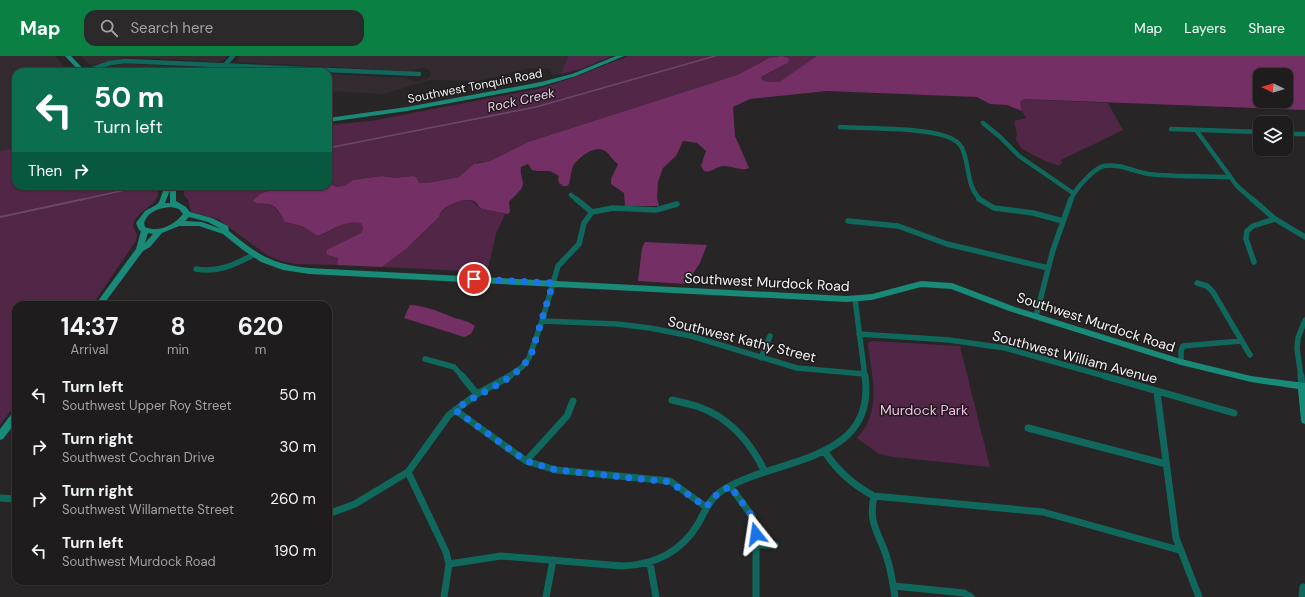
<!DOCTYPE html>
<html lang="en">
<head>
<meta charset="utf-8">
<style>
  body { margin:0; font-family:"DM Sans",sans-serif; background:#2b292a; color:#f1f3f6; height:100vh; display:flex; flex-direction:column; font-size:15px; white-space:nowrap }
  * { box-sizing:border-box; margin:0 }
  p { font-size:13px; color:#a1a1a4 }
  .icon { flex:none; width:22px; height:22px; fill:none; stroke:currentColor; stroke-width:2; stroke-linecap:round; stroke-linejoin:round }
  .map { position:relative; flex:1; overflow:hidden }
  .drawer { position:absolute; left:12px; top:245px; width:320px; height:284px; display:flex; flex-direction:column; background:#1e1c1d; border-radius:12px; box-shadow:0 1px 3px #0004,0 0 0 1px #3c3a3b }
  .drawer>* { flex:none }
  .guide { position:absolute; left:12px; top:12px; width:320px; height:122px; border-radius:12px; box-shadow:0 1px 3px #0004,0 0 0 1px #3c3a3b; background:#0b6e4f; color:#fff; overflow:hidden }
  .needle { width:26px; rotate:275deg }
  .fabs { position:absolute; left:1253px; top:12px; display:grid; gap:8px }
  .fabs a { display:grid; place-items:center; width:40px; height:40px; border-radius:8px; background:#1e1c1d; box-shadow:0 1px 3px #0004,0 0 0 1px #3c3a3b; font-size:20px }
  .pin { position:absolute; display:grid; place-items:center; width:34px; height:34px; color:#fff; margin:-17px; border:2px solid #fff; border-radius:50%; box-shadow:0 1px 4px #0007 }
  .me { position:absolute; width:44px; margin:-22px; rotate:345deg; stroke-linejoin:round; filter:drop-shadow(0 0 3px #0008) }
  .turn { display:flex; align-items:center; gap:14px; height:84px; padding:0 16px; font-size:18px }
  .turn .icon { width:52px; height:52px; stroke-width:2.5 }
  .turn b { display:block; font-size:28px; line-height:34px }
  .then { display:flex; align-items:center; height:38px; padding:0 16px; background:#0003; gap:8px; font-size:15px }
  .eta { display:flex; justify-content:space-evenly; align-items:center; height:68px; text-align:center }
  .eta b { font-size:24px; font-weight:700; line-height:28px }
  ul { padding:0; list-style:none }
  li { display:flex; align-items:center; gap:12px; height:52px; padding:0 16px }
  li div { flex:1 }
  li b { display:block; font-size:15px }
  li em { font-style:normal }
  header { display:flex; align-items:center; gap:24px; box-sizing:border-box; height:56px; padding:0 20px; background:#0b8043; color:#fff }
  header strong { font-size:19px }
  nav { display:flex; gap:22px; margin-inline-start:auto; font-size:14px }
  .search { width:280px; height:36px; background:#2b292a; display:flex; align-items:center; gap:10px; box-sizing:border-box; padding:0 14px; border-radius:12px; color:#a1a1a4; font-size:15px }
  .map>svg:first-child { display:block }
  .built { fill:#342b31 }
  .green { fill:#522647 }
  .forest { fill:#742f65; fill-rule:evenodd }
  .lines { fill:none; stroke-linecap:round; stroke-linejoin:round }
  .stream-far1 { stroke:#684962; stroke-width:1.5 }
  .stream { stroke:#684962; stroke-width:2 }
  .street-far2 { stroke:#0f685b; stroke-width:4.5 }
  .street-far1 { stroke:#0f685b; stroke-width:5.5 }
  .street { stroke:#0f685b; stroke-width:7 }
  .secondary { fill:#198978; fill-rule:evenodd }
  .route { stroke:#1a73e8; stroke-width:7; stroke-dasharray:0 12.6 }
  .labels { text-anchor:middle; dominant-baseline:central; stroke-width:3; stroke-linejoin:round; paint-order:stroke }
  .far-street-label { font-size:12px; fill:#f4f2f4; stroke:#1e1b1d }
  .far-water-label { font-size:13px; font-style:italic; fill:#f3cae7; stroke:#1e1b1d }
  .street-label { font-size:14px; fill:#f4f2f4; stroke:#1e1b1d }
  .park-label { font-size:14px; fill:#fbbeea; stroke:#1e1b1d }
</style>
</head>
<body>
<header>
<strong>Map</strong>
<div class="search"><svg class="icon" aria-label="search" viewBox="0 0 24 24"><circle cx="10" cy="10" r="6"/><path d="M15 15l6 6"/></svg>Search here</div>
<nav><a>Map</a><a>Layers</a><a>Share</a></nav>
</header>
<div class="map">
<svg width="1305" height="541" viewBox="0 0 1305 541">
  <rect width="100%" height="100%" fill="#282527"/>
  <!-- built -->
  <path class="built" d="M0 0H55L69 16H16V92L0 95Z
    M80 0H227L222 5 218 6 127 1 92 9 89 8Z
    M240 0H568L561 18 552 19 550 13 529 12 477 25 429 24 384 38 328 35V18L405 22 416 26 427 23 431 19V16L429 14 423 12 409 15 236 6Z
    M125 8 286 16 101 15 108 11Z"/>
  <!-- green -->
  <path class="green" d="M568 0H612L581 13 561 18Z
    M628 0H817L779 26H768L762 24 760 22 787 8 769 2 737 19 528 86 490 105 478 106 459 121 427 127H419L416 121 413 120 395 122 382 120 353 124 344 130 336 131 328 127V69L371 65 538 33 578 20Z
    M1024 43 1108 47 1123 74 1061 104 1062 107 1059 110 1043 104 1022 93 1016 84 1017 78 1014 65 1026 62 1022 55 1020 46Z
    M16 92V130H157C164 150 136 152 133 170L137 179 136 185 92 249H16V348L0 369V95Z
    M184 130H295L271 134 256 141 257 147C275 148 276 151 285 166L302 170 316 179H321C334 173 345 164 361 167L363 173 361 177 330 192 327 199 338 202 337 209 296 208 281 205 267 199 218 163 191 156 188 144 184 139Z
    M469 144C477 147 477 152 482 153 490 155 497 155 505 158L496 178 487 216 382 211 406 193 439 161C444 150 457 145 469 144Z
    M872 285 960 290 990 411 893 401 879 398 857 382C882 356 872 321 868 289V287Z"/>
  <!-- forest -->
  <path class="forest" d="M782 0 788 2 789 4 788 7 761 21 762 24 768 26H779L817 0H1305V54L1024 43 1020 46 1022 55 1007 49 990 48 977 41 827 35 750 43 733 51 735 80 749 112C741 116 732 109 723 110 716 111 711 117 704 115L701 110 706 95 697 87 683 85 676 100 663 112 658 126 657 142 659 150H625L624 137 611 128V123L618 108C612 104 610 98 605 95 596 88 581 100 575 107 571 111 571 122 569 128L567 130H563L559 127 558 123 559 120 550 115H538L532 114 528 108 521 111C520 119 522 120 523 127 524 133 513 141 509 146L510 156 508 158 482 153C478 151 479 149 475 146 469 140 446 149 442 155 440 157 440 159 439 161L406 193 382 211 337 209 338 202 327 199 326 195 330 192 361 177 363 173 361 167C345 164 334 173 320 179H316L302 170 285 166C280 158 277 148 266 148 261 147 257 148 253 145 264 128 310 130 328 130V127L336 131 344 130 353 124 382 120 395 122 413 120 416 121 419 127H427L459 121 474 108 490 105 528 86 737 19 769 2ZM1260 19H1286V45H1260Z
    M645 186 707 189 700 207 686 228 638 225 642 192Z
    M410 249C427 250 437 255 452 261 460 264 467 264 475 270L471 278 464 281 404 262Z"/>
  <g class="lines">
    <!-- stream-far1 -->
    <path class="stream-far1" d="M328 92 536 51 715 0
      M80 144 143 130"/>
    <!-- stream -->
    <path class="stream" d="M0 161 84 143"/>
    <!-- street-far2 -->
    <path class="street-far2" d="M225 9 233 0
      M84 16 110 7 125 5 419 18
      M983 67 999 80 1019 100 1073 137
      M840 71C870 73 920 71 948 81 954 83 959 87 962 92 970 109 966 131 981 144
      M1171 73 1260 76
      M1196 74 1237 130 1253 144
      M1286 78H1305
      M571 139 577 144
      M1071 144C1074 134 1094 112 1104 110 1119 107 1135 116 1149 118 1175 121 1203 120 1229 121"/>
    <!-- street-far1 -->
    <path class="street-far1" d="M576 143 592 156
      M979 143 994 152 1033 157 1063 165
      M1252 143 1275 163 1305 181
      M848 165 898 170 947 188 1048 212
      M1254 206 1246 183 1247 175 1253 170 1275 163
      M196 213C217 217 234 209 253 199
      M1197 227 1207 230 1213 236 1250 299
      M855 243 865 321
      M1036 260 1053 194 1071 143
      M542 265 617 268 650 272 691 280 797 312 865 318
      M859 278 949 284 1005 292 1108 321
      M761 302 770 280
      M425 303 454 311 463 321
      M1181 306V295L1183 290 1241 285
      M508 321 522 311 529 302 542 265 558 210 579 188 584 167 592 156 613 152 656 154 677 148
      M1301 321 1297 292 1298 282 1305 264"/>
    <!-- street -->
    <path class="street" d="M462 320 477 338
      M1105 320 1234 357
      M1301 320 1302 331
      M1157 336 1176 482 1199 541
      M672 344C681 346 690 348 699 351 730 362 751 387 765 416
      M455 354 526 405 556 414 670 425 706 451
      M1028 372 1166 408
      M825 396C838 416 853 429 874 440L1043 456 1179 494
      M526 405 567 360 573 345
      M730 430 752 460 756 478V541
      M874 440C868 469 879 476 887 502 891 514 893 528 895 541
      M0 442 16 443
      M328 458 355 448 408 416
      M756 489H775
      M650 507 656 541
      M449 508 501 500 622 510C654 509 681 496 698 468 705 455 710 442 723 434 775 401 877 408 865 320
      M894 530 964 537 971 541
      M444 541 449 508 446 496 408 416 449 359 477 338 510 320
      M546 541 553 504
      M1302 541 1303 531"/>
    <!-- secondary -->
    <path class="secondary" d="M65 0H71L86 16H80Z
      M616 0H624L576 20 542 30 407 55 328 66V62L407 51 541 26 572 18Z
      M165 130H176V145L186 151 190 156 212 162 228 170 229 175C258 199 271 208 309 212L846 240 872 238 921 225 952 227 1015 251 1181 303 1251 320 1305 327V368L1302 367 1301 364 1298 333 1251 326 1181 309 1009 255 951 233 921 231 872 244 846 246 309 218 283 214 261 206 243 194 223 178 199 170H179L162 177 150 191 143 195 103 249H95L136 193 141 175 139 174 136 167 145 155 156 149 159 146ZM170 134V147H165ZM171 151 179 153 183 158C174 169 159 177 145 171L144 167C148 155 159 152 171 151ZM189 161 208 166 221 173 202 166 185 165ZM148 177 153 178 145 187Z
      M16 355V366L3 383 0 384V373L13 356Z"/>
  </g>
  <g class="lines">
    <!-- route -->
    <path class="route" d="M474 223 553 227 532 296C519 325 479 335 455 354L526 405 556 414 670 426 706 451 715 440 730 430 752 460 756 478"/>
  </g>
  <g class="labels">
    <!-- far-street labels -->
    <g class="far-street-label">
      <text transform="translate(475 30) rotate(-11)">Southwest Tonquin Road</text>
    </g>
    <!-- far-water labels -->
    <g class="far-water-label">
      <text transform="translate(521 44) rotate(-13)">Rock Creek</text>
    </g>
    <!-- street labels -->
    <g class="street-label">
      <text transform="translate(767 226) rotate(3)">Southwest Murdock Road</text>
      <text transform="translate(1096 266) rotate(18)">Southwest Murdock Road</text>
      <text transform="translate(742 283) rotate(14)">Southwest Kathy Street</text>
      <text transform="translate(1075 301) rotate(15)">Southwest William Avenue</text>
    </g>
    <!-- park labels -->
    <g class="park-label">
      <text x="924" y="354">Murdock Park</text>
    </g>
  </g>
</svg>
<div class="fabs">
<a><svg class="needle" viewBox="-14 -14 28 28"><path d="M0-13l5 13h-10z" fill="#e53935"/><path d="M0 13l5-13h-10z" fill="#a1a1a4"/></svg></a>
<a><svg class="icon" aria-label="layers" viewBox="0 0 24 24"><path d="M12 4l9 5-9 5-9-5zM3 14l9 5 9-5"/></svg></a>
</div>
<div class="pin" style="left:474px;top:223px;background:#d93025"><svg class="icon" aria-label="arrive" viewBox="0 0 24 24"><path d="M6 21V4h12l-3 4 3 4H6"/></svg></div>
<svg class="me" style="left:756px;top:478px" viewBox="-20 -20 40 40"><path d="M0-17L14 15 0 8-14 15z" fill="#1a73e8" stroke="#fff" stroke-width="4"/></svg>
<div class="guide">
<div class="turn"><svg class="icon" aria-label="left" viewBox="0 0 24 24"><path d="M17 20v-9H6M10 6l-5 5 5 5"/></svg><div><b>50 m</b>Turn left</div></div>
<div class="then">Then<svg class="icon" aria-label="right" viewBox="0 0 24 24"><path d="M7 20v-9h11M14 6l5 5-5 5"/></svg></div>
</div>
<section class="drawer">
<div class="eta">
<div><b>14:37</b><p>Arrival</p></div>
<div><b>8</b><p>min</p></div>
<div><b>620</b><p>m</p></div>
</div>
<ul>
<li><svg class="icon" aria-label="left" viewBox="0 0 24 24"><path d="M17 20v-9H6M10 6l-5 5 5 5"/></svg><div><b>Turn left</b><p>Southwest Upper Roy Street</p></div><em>50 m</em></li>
<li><svg class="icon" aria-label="right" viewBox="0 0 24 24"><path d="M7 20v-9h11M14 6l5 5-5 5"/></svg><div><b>Turn right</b><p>Southwest Cochran Drive</p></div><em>30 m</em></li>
<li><svg class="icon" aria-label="right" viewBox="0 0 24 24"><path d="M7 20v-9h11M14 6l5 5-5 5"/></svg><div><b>Turn right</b><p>Southwest Willamette Street</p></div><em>260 m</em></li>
<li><svg class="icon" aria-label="left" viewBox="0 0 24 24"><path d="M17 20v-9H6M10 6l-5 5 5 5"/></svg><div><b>Turn left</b><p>Southwest Murdock Road</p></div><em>190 m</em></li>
</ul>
</section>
</div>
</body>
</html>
